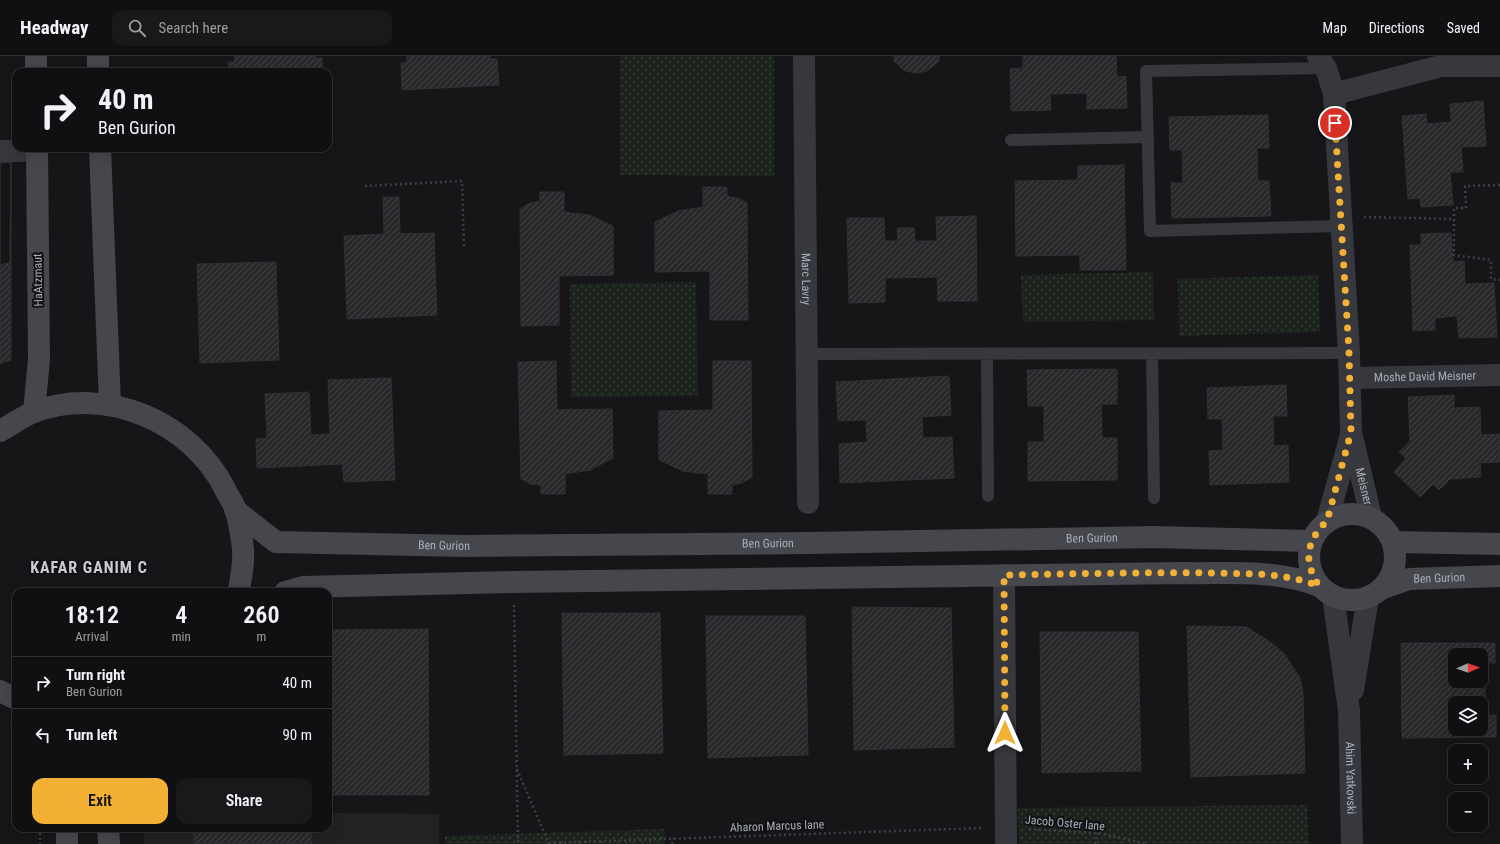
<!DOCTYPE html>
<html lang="en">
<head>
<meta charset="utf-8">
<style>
  body { margin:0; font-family:"Roboto Condensed",sans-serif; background:#19191b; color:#f1f3f6; height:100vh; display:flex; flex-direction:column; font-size:15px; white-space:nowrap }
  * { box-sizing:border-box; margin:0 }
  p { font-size:13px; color:#9c9d9f }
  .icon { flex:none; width:22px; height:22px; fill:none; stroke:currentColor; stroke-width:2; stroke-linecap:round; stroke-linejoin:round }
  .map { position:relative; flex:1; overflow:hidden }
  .details { position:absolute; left:12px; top:532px; width:320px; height:244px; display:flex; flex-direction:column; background:#101012; border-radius:12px; box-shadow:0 4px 16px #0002,0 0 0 1px #303032 }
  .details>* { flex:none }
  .banner { position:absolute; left:12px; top:12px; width:320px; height:84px; border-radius:12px; box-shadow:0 4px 16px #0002,0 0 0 1px #303032; background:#101012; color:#f1f3f6; overflow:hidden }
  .needle { width:26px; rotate:88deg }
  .controls { position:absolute; left:1448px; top:592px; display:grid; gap:8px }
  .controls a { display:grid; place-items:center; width:40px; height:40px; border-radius:8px; background:#101012; box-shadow:0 4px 16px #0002,0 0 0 1px #303032; font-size:20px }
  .pin { position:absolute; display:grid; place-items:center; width:34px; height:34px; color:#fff; margin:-17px; border:2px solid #fff; border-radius:50%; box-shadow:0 1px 4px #0007 }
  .me { position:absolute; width:44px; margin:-22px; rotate:0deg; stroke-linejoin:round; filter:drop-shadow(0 0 3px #0008) }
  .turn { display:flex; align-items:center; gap:14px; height:84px; padding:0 20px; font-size:18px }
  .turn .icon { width:52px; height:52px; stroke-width:2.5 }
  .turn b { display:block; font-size:28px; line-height:34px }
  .eta { display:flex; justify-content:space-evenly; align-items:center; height:68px; text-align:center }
  .eta b { font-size:24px; font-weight:600; line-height:28px }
  .action { display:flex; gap:8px; margin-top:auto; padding:8px 20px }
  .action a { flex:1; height:46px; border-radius:12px; background:#f2b134; color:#111; font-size:16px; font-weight:600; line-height:46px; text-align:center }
  .action a+a { background:#19191b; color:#f1f3f6 }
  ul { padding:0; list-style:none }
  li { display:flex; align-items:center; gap:12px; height:52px; padding:0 20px; border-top:1px solid #303032 }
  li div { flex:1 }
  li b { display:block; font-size:15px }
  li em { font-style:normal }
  header { display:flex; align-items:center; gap:24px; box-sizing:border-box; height:56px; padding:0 20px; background:#101012; border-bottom:1px solid #303032 }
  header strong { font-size:19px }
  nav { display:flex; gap:22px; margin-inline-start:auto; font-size:14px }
  .search { width:280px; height:36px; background:#19191b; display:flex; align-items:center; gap:10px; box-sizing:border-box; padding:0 14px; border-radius:12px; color:#9c9d9f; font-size:15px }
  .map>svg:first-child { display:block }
  .built { fill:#222225 }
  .park { fill:url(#park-dots) }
  .building { fill:url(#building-hatch); stroke:#303034; fill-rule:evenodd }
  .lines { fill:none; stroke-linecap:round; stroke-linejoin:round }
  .path { stroke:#3d3f44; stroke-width:2.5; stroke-dasharray:2 3; stroke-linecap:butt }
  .lane { stroke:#37383d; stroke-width:12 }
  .street { stroke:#37383d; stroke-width:22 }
  .secondary { stroke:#45474d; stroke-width:22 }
  .route { stroke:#f2b134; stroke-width:7; stroke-dasharray:0 12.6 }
  .labels { text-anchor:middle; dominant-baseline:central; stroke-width:4; stroke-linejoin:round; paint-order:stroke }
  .street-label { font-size:12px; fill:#a8adb8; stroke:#111113 }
  .district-label { font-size:16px; font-weight:bold; letter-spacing:1px; fill:#c9ccd4; stroke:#111113 }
</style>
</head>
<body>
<header>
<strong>Headway</strong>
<div class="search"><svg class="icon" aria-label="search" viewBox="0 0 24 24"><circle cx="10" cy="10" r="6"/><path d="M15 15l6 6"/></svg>Search here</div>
<nav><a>Map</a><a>Directions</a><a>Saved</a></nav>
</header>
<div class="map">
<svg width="1500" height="788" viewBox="0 0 1500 788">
  <defs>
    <pattern id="park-dots" width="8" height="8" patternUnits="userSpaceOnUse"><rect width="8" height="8" fill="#1c231d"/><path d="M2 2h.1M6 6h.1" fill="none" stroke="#3a403c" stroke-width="1.8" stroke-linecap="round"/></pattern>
    <pattern id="building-hatch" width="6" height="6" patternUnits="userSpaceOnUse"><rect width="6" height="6" fill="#29292c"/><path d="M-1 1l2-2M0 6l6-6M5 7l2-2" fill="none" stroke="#454548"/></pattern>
  </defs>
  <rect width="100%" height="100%" fill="#161618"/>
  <!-- built -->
  <path class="built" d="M328 757 439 758V788H144V772H328Z"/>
  <!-- park -->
  <path class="park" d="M620 0H774V120L620 119Z
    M1153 216 1154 264 1023 266 1021 219Z
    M1318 219 1320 276 1179 280 1178 223Z
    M696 226 698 340 571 341 570 228Z
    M1307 749 1309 788H1019L1018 752Z
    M665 773V788H445V780Z"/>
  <!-- building -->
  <path class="building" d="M234 0H315V2H322L323 16H229L228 6H235Z
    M407 0H490V3H497L499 29 402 34 401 7H407Z
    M894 0H939V5L927 15 917 17 905 15 894 5Z
    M1023 0H1116L1117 21 1126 20 1127 52 1087 53V37L1050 38 1051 54 1011 55 1010 13 1023 12Z
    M1483 45 1486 90 1461 91 1463 116H1450L1453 149 1421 151 1420 142 1408 143 1402 60 1426 58 1427 68 1451 66 1450 48Z
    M1268 59 1269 92H1257L1258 125H1269L1271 160 1172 162 1171 127H1183L1182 94H1170L1169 61Z
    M11 106V304L0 308V107Z
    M11 106 10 207 0 209V107Z
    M1124 109 1126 214H1080V199L1016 200 1015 125 1078 124V110Z
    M703 131H727V140L737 142 747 147 748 264H710V215L655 216V166L678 155 703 151Z
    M540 136H564V156L589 159 613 170V219L559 220V269L521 270 520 153 530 147 540 145Z
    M383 141H399L400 178 434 177 437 259 347 263 344 180 384 178Z
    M976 160 977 245H938L937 221 885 222V246L849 247 847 162H884L885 185H898L897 172H914L915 185H937L936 161Z
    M1451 177 1453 206 1464 205 1465 228 1494 227 1497 281 1459 282 1457 260 1435 262V274L1413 275 1410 189H1421V178Z
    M276 206 279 304 200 307 197 208Z
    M556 305 557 354 612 353 613 402 590 414 565 418V438H541V429L531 428 521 423 518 306Z
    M713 305H751L752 421 742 427 732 429V438H708V418L683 415 659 404V355L713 354Z
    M1117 313V348H1101L1102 382H1117V424L1028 425V386H1044V350H1028L1027 314Z
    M949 320 951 359 922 361 923 382 952 381 954 422 840 427 839 388 867 386 866 364 838 365 836 326Z
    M391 322 395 424 344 426 342 408 257 412 256 383 267 382 265 338 309 336 311 379 330 378 328 324Z
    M1286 329 1287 360H1273L1274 390 1288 389 1289 426 1210 429 1209 395 1223 394 1222 363H1208L1207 332Z
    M1454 339V352L1480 351 1481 379 1500 378V406L1480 407 1481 421 1450 423 1439 434 1433 428 1420 441 1394 416 1406 402 1399 396 1410 385 1408 341Z
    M852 551 951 552 954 691 854 694Z
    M562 557H660L663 697 564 699Z
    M706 560H805L808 699 708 702Z
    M1187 570 1247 571 1267 584 1284 597 1300 622 1303 636 1305 717 1191 721Z
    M428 573 429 739H328V574Z
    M1040 576H1138L1141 715 1042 717Z
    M1401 587H1495V607H1485V659H1496V681L1402 682ZM1455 599H1481V625H1455ZM1455 647H1481V673H1455Z
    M194 772H311V788H194Z"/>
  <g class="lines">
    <!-- path -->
    <path class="path" d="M1500 129 1465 130 1466 152H1454V199L1491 204V223L1500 224
      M365 130 462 125 464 191
      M1364 161 1454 163
      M514 549 518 788
      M11 667 16 672
      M517 713 549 788
      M40 772V788
      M1029 773 1098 777 1147 788
      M549 787 982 772
      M672 788 674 782
      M1095 788 1098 777"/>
    <!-- lane -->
    <path class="lane" d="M1326 12 1146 15 1150 175 1341 170
      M1011 84 1148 81
      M1152 297 1154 442
      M807 298 1349 297
      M987 298 988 440"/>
    <!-- street -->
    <g class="street">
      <path id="s1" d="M804 0 808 447"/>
      <path id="s2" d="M1318 0 1326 12 1334 38 1349 297 1351 376 1371 461"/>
      <path d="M1334 38 1441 10H1500"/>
      <path d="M0 95H21"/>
      <path id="s3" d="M1350 322 1500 319"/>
      <path d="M1327 465 1351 379"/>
      <path d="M1004 519 1006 788"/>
      <path id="s4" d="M1333 540 1349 655 1352 788"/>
      <path d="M1353 634 1368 541"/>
    </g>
    <!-- secondary -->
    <g class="secondary">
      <path d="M36 0V16"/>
      <path d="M98 0V16"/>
      <path d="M100 92 110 349"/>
      <path d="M34 356 39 303 37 92"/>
      <path d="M0 375C11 369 23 360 34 356 107 329 191 366 225 433 228 440 234 447 236 455 239 467 244 490 243 503 243 514 240 525 239 536"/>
      <path id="s5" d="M235 454 276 486 464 490 808 487 1154 481 1311 485"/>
      <circle cx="1352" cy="501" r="43"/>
      <path d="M1393 486 1500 488"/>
      <path id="s6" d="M1381 533 1409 523 1500 520"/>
      <path d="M285 536 303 531 514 526 1184 517C1229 518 1276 513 1319 530"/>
      <path d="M0 635 16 643"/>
      <path d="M108 772 109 788"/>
      <path d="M67 788V772"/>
    </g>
  </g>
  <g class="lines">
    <!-- route -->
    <path class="route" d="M1005 677 1004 519C1073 518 1142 516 1211 517 1248 518 1284 516 1319 530 1303 505 1306 485 1327 465L1351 376 1349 296 1335 67"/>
  </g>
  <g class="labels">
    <!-- street labels -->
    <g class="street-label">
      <text stroke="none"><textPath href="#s1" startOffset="223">Marc Lavry</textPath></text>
      <text transform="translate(38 224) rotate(-91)">HaAtzmaut</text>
      <text stroke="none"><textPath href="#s3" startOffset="75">Moshe David Meisner</textPath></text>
      <text stroke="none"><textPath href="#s2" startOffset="436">Meisner</textPath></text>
      <text stroke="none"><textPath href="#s5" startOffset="868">Ben Gurion</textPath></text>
      <text stroke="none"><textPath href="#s5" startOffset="544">Ben Gurion</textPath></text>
      <text stroke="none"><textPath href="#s5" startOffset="220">Ben Gurion</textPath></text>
      <text stroke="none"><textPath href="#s6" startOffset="60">Ben Gurion</textPath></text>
      <text stroke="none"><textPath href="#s4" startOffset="183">Ahim Yatkovski</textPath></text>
      <text transform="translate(1065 767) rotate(5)">Jacob Oster lane</text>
      <text transform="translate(777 770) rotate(-2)">Aharon Marcus lane</text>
    </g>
    <!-- district labels -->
    <g class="district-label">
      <text x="89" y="511">KAFAR GANIM C</text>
    </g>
  </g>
</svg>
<div class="controls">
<a><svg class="needle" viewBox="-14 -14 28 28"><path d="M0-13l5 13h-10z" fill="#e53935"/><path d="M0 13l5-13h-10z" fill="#9c9d9f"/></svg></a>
<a><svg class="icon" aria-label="layers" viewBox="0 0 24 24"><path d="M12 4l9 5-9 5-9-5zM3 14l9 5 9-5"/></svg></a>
<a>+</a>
<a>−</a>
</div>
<div class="pin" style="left:1335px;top:67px;background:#d93025"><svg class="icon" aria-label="arrive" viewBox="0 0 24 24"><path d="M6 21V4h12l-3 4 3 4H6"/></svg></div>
<svg class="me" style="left:1005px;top:677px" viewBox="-20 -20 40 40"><path d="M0-17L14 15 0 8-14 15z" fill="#f2b134" stroke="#fff" stroke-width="4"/></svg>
<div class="banner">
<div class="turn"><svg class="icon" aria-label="right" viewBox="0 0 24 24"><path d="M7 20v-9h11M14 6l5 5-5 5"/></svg><div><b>40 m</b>Ben Gurion</div></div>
</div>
<section class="details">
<div class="eta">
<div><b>18:12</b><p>Arrival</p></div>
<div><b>4</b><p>min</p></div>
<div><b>260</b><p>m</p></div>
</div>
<ul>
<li><svg class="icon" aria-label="right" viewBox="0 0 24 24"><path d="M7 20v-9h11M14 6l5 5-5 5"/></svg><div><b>Turn right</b><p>Ben Gurion</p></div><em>40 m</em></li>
<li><svg class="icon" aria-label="left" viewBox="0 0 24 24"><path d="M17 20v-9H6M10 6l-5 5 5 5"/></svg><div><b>Turn left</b></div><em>90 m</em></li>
</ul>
<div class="action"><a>Exit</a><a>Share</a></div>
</section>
</div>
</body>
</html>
